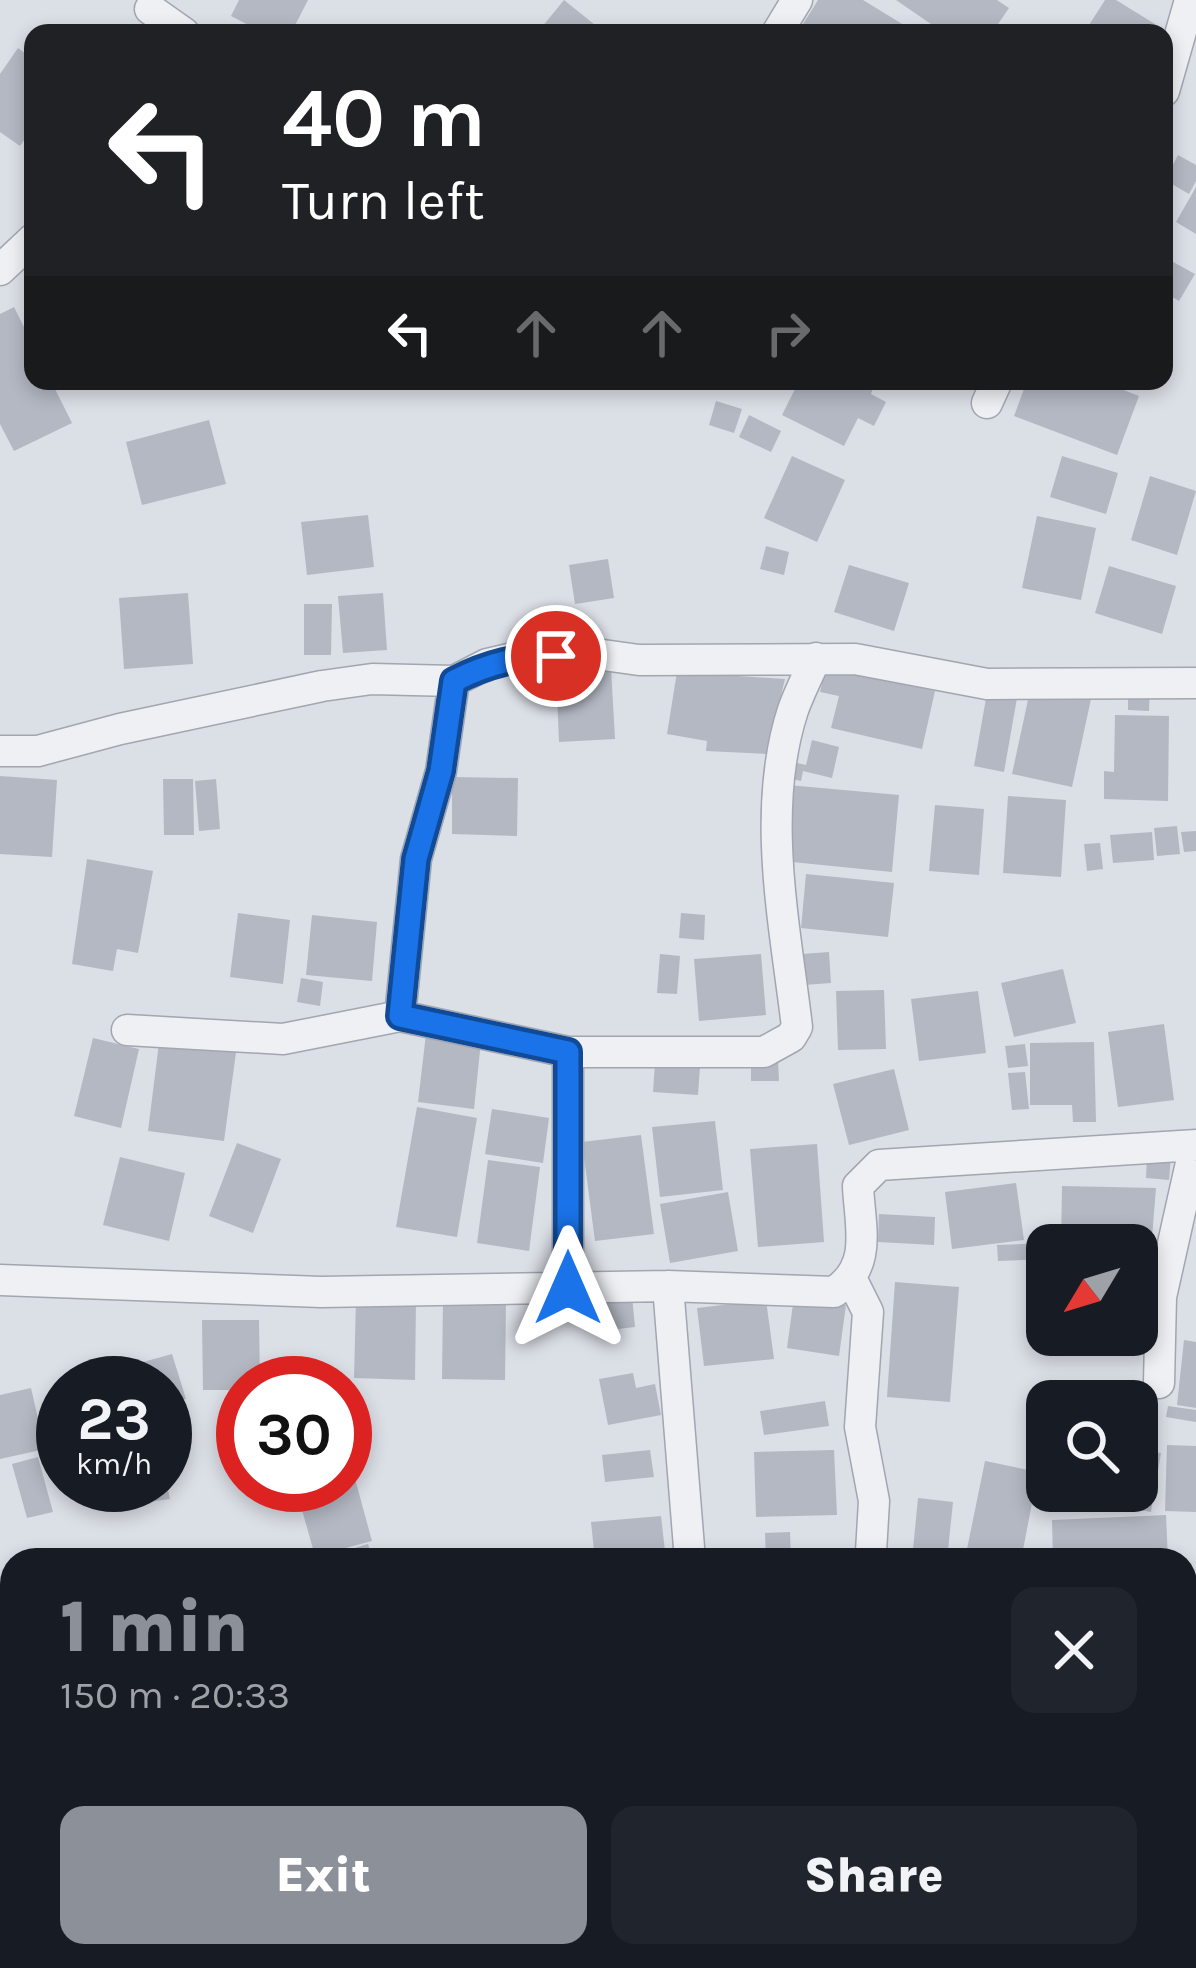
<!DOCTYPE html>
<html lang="en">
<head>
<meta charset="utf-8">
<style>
  body { margin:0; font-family:Karla,sans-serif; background:#20242c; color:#f1f3f6; height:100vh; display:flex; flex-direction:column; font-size:45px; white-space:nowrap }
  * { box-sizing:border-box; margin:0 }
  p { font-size:39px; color:#9ea1a6 }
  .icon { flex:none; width:66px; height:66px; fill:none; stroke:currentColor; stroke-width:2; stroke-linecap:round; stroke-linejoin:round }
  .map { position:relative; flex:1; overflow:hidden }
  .details { position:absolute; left:0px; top:1548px; width:1197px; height:420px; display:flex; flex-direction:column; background:#171b24; border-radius:36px 36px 0 0; box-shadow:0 6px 18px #0003 }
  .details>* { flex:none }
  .banner { position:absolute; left:24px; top:24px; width:1149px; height:366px; border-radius:24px; box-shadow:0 6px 18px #0003; background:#202124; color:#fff; overflow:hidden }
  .needle { width:78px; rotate:232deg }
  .fabs { position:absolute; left:1026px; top:1224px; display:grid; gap:24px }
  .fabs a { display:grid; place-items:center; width:132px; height:132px; border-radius:24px; background:#171b24; box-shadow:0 6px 18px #0003; font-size:60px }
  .speed { position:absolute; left:36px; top:1356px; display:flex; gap:24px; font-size:60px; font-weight:700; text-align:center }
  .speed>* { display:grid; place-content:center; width:156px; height:156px; border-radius:50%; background:#171b24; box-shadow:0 6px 18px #0003; line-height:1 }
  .speed small { font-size:30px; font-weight:400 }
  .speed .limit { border:18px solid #d22; background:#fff; color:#111 }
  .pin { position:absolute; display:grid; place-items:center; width:102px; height:102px; color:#fff; margin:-51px; border:6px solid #fff; border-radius:50%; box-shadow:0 3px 12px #0007 }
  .me { position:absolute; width:132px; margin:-66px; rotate:0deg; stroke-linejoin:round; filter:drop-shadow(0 0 9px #0008) }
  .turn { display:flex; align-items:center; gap:42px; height:252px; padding:0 60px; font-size:54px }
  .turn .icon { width:156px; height:156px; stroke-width:2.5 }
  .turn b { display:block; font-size:84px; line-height:102px }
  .lanes { display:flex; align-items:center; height:114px; padding:0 60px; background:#0003; justify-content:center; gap:60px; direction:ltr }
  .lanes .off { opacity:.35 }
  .round { display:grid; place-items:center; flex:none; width:126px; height:126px; border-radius:24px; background:#20242c }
  .headline { display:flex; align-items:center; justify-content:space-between; height:204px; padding:0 60px }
  h1 { font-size:72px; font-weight:800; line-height:90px; color:#8c9099 }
  .primary-button { display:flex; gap:24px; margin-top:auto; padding:24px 60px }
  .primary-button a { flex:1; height:138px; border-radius:24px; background:#8c9099; color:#fff; font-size:48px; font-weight:800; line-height:138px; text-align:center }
  .primary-button a+a { background:#20242c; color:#f1f3f6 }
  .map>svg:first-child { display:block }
  .building { fill:#b3b8c3 }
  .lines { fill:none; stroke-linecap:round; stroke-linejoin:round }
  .minor-casing { stroke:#a1a6b0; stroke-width:33 }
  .minor { stroke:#eef0f4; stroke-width:30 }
  .route-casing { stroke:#114b97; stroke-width:30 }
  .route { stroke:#1a73e8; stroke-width:21 }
</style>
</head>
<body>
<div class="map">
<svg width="1196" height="1968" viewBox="0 0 1196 1968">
  <rect width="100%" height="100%" fill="#dbdfe6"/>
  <!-- building -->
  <path class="building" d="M239 0H308L291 33H264L231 16Z
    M564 0 605 33H537Z
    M818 0H863L917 33H806L800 29Z
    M896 0H997L1009 8 992 33H944Z
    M1105 0H1116L1163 29 1161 33H1084Z
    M18 48 33 59V127L20 146 0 132V74Z
    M1178 155 1196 165V181L1189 194 1165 180Z
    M1196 187V234L1176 222Z
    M1164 257 1195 274 1179 301 1164 292Z
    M14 307 33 345V381H51L72 423 14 451 0 424V314Z
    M799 381H875L871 394 886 402 874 426 858 418 844 446 782 415Z
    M1027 381H1100L1139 396 1117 455 1014 416Z
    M716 401 742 409 734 433 709 425Z
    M749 415 781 431 771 452 739 437Z
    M209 420 226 484 142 505 126 442Z
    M792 456 845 480 817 542 764 518Z
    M1062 456 1118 473 1106 514 1050 497Z
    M1150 476 1196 491 1177 555 1131 540Z
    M368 515 374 567 307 575 301 522Z
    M1037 516 1096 528 1081 600 1022 588Z
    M766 546 789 552 784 575 760 569Z
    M608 559 614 598 575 604 569 565Z
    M849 565 909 583 894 631 834 612Z
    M1109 566 1176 586 1162 634 1095 613Z
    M188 593 193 664 124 669 119 598Z
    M383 593 387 650 343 653 338 596Z
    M304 604H332L331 655H304Z
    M826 666 935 691 922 749 831 728 839 696 820 692Z
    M611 668 615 739 559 742 556 671Z
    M677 672 785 679 767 754 706 751 707 741 667 734Z
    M1031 686 1091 699 1072 787 1012 774Z
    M1128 688 1150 689 1149 711 1128 710Z
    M987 693 1017 698 1004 772 974 766Z
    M1115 715 1169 716 1168 801 1104 799V771L1114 772Z
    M812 740 839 747 832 778 803 771 801 781 785 777 788 761 806 765Z
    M0 776 57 780 52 857 0 854Z
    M452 777 518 778 517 836 452 834Z
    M163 779H193L194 835H164Z
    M216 779 220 829 199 831 195 781Z
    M788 785 899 795 892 872 782 861Z
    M1008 796 1066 800 1061 877 1003 873Z
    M935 805 984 809 979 875 929 871Z
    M1177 826 1180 854 1157 856 1154 828Z
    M1196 831V851L1184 852 1181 832Z
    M1152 832 1154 860 1113 863 1110 835Z
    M1100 843 1103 869 1087 871 1084 844Z
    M87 859 153 871 138 953 117 949 113 971 72 964Z
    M806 874 894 883 888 937 801 928Z
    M238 913 290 920 283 984 230 977Z
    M681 913 705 915 704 940 679 938Z
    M312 915 377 922 372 981 306 975Z
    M829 952 831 983 804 985 802 954Z
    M660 954 680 956 677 994 657 993Z
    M761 954 766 1015 699 1021 694 959Z
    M1063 969 1076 1023 1014 1037 1001 983Z
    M301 978 323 982 320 1006 297 1002Z
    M884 990 886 1049 838 1050 836 991Z
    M978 991 986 1053 919 1061 911 999Z
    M1164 1024 1174 1100 1118 1107 1108 1032Z
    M426 1034 481 1041 474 1109 418 1102Z
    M160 1035 237 1045 224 1141 148 1131Z
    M93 1038 139 1049 121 1128 74 1116Z
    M1094 1042 1096 1122H1073L1072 1105H1030V1043Z
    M1025 1044 1028 1066 1008 1068 1005 1046Z
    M751 1059H778L779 1081H751Z
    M655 1063 700 1066 698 1095 653 1092Z
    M894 1069 909 1130 849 1145 833 1084Z
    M1025 1072 1029 1109 1012 1110 1008 1073Z
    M417 1107 477 1118 457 1237 396 1227Z
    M492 1109 549 1118 543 1163 485 1154Z
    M715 1121 723 1190 660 1197 652 1127Z
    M641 1135 654 1234 595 1241 582 1142Z
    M237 1143 281 1159 253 1233 209 1216Z
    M817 1144 824 1242 758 1247 750 1149Z
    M1147 1154 1171 1156 1169 1180 1146 1178Z
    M120 1157 185 1173 169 1241 103 1225Z
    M488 1160 540 1167 529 1251 477 1243Z
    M1016 1183 1024 1240 952 1249 945 1192Z
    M1062 1186 1156 1188 1151 1250H1137V1245H1061Z
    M728 1192 738 1251 670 1263 660 1204Z
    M879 1214 935 1217 934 1245 878 1242Z
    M1047 1243V1259L998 1261 997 1245Z
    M895 1282 959 1287 950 1402 887 1397Z
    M632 1296 635 1327 609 1330 606 1299Z
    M794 1297 846 1305 839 1356 787 1348Z
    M356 1299 416 1300 415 1380 354 1378Z
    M443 1299 506 1300 505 1380 442 1379Z
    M766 1300 774 1359 704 1366 697 1308Z
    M202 1320H259L260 1383H243V1390H203Z
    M1184 1340 1196 1342V1408L1177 1405Z
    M172 1354 186 1399 165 1405V1383H111L107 1372Z
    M633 1373 636 1388 655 1384 661 1415 608 1425 599 1379Z
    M31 1388 45 1449 0 1459V1395Z
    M825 1401 829 1426 764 1435 760 1411Z
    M1168 1406 1196 1410V1422L1166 1417Z
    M165 1423 174 1463 165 1464Z
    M1167 1445 1196 1446V1512L1165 1511Z
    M346 1446 372 1541 315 1556 295 1485H345Z
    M1137 1449 1161 1453 1151 1512 1062 1496 1063 1491H1137Z
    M650 1450 654 1477 605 1482 602 1455Z
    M834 1450 837 1515 756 1517 754 1452Z
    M38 1457 53 1512 27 1518 12 1464Z
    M985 1461 1038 1472 1021 1560 966 1554Z
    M111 1485H167L170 1499 114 1507Z
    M918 1498 953 1502 947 1560H912Z
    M1166 1515 1168 1560H1053L1052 1520Z
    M661 1516 666 1560H595L591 1522Z
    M790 1532 791 1560H766L765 1533Z
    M368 1544 373 1560H318V1559Z
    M81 1956H129V1968H81Z
    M204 1956H268L270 1968H206Z
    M952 1956H1017L1016 1968H950Z
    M1045 1956H1101L1099 1968H1043Z
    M842 1957 843 1968H767V1965Z"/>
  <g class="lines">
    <defs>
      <path id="minor" d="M150 9 184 33
        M777 33 797 0
        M1164 91 1190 0
        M0 270 33 239
        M987 403 997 381
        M0 751H38L120 729 322 686 372 679 454 681
        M400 1016 568 1052H764L791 1037 797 1027C785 925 760 811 793 710 799 693 808 675 816 658
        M127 1030 283 1039 400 1016 416 859 441 771 454 681 487 664 517 657 596 654 639 660 855 659 987 684 1196 683
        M568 1052V1288
        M0 1280 321 1292 668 1286 834 1292C873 1266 860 1228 858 1186L879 1165 1196 1145
        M852 1280 868 1312 860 1427 874 1501 871 1552
        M668 1286 690 1560
        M1159 1383 1161 1297 1195 1145
        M0 1695 12 1723
        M1185 1841 1196 1838
        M0 1933 12 1934
        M74 1956V1968
        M1156 1968 1160 1956"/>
    </defs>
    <!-- minor casing -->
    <use href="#minor" class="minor-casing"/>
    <!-- minor -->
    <use href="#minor" class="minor"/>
  </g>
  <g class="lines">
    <defs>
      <path id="route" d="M556 656C517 657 489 663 454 681L441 771 416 859 400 1016 568 1052V1288"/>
    </defs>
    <!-- route casing -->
    <use href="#route" class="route-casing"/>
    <!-- route -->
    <use href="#route" class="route"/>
  </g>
</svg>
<div class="fabs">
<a><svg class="needle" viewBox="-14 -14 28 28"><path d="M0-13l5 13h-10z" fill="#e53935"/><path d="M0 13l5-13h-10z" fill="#9ea1a6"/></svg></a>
<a><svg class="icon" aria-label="search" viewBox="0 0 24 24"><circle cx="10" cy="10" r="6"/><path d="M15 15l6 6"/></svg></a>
</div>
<div class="speed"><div>23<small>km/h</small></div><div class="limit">30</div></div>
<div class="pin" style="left:556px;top:656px;background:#d93025"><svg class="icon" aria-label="arrive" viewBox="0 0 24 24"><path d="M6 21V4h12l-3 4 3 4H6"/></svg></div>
<svg class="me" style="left:568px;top:1288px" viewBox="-20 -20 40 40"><path d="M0-17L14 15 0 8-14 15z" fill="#1a73e8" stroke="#fff" stroke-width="4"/></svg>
<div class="banner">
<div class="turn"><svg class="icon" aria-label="left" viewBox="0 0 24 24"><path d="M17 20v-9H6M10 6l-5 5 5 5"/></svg><div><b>40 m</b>Turn left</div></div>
<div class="lanes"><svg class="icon" aria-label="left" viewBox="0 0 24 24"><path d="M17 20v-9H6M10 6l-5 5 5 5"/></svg><svg class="icon off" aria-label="ahead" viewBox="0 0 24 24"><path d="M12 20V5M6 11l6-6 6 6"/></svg><svg class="icon off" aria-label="ahead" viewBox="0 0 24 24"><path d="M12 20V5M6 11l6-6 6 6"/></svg><svg class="icon off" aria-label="right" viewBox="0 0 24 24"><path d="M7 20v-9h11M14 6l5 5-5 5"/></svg></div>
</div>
<section class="details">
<div class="headline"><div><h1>1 min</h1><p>150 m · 20:33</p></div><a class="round"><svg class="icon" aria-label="close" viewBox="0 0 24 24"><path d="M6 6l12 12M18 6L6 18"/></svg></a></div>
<div class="primary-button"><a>Exit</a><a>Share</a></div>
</section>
</div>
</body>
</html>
